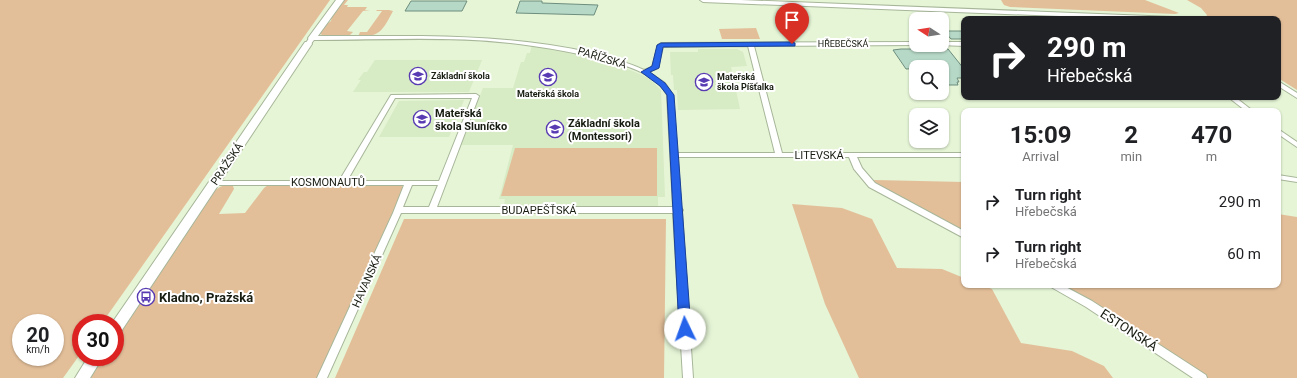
<!DOCTYPE html>
<html lang="en">
<head>
<meta charset="utf-8">
<style>
  body { margin:0; font-family:Roboto,sans-serif; background:#f2f2f2; color:#202124; height:100vh; display:flex; flex-direction:column; font-size:15px; white-space:nowrap }
  * { box-sizing:border-box; margin:0 }
  p { font-size:13px; color:#757577 }
  .icon { flex:none; width:22px; height:22px; fill:none; stroke:currentColor; stroke-width:2; stroke-linecap:round; stroke-linejoin:round }
  .map { position:relative; flex:1; overflow:hidden }
  .sheet { position:absolute; left:961px; top:108px; width:320px; height:180px; display:flex; flex-direction:column; background:#fff; border-radius:8px; box-shadow:0 1px 3px #0004 }
  .sheet>* { flex:none }
  .top-card { position:absolute; left:961px; top:16px; width:320px; height:84px; border-radius:8px; box-shadow:0 1px 3px #0004; background:#202124; color:#fff; overflow:hidden }
  .needle { width:26px; rotate:282deg }
  .buttons { position:absolute; left:909px; top:12px; display:grid; gap:8px }
  .buttons a { display:grid; place-items:center; width:40px; height:40px; border-radius:8px; background:#fff; box-shadow:0 1px 3px #0004; font-size:20px }
  .speed { position:absolute; left:12px; top:314px; display:flex; gap:8px; font-size:20px; font-weight:700; text-align:center }
  .speed>* { display:grid; place-content:center; width:52px; height:52px; border-radius:50%; background:#fff; box-shadow:0 1px 3px #0004; line-height:1 }
  .speed small { font-size:10px; font-weight:400 }
  .speed .limit { border:6px solid #d22; background:#fff; color:#111 }
  .pin { position:absolute; display:grid; place-items:center; width:34px; height:34px; color:#fff; margin:-41px -17px; border-radius:50% 50% 50% 0; rotate:-45deg; box-shadow:0 0 4px #0007 }
  .pin .icon { rotate:45deg }
  .me { position:absolute; width:44px; margin:-22px; rotate:357deg; stroke-linejoin:round; filter:drop-shadow(0 0 3px #0008) }
  .turn { display:flex; align-items:center; gap:14px; height:84px; padding:0 20px; font-size:18px }
  .turn .icon { width:52px; height:52px; stroke-width:2.5 }
  .turn b { display:block; font-size:28px; line-height:34px }
  .eta { display:flex; justify-content:space-evenly; align-items:center; height:68px; text-align:center }
  .eta b { font-size:24px; font-weight:700; line-height:28px }
  ul { padding:0; list-style:none }
  li { display:flex; align-items:center; gap:12px; height:52px; padding:0 20px }
  li div { flex:1 }
  li b { display:block; font-size:15px }
  li em { font-style:normal }
  .map>svg:first-child { display:block }
  .built { fill:#d7ebc5 }
  .green { fill:#e3bf99; fill-rule:evenodd }
  .building { fill:#b6d8c6; stroke:#6e8e7e }
  .lines { fill:none; stroke-linecap:round; stroke-linejoin:round }
  .minor-casing { stroke:#a7b699; stroke-width:2 }
  .tertiary-casing { stroke:#a7b699; stroke-width:2 }
  .minor { fill:#fff; fill-rule:evenodd }
  .tertiary { fill:#fff; fill-rule:evenodd }
  .route { fill:#2563eb; stroke:#184099 }
  .labels { text-anchor:middle; dominant-baseline:central; stroke-width:4; stroke-linejoin:round; paint-order:stroke }
  .far-street-label { font-size:9px; fill:#181d12; stroke:#fff }
  .far-poi-label { font-size:9px; font-weight:bold; fill:#181d12; stroke:#fff; text-anchor:start }
  .street-label { font-size:11px; fill:#181d12; stroke:#fff }
  .poi-label { font-size:11px; font-weight:bold; fill:#181d12; stroke:#fff; text-anchor:start }
  .near-poi-label { font-size:13px; font-weight:bold; fill:#181d12; stroke:#fff; text-anchor:start }
  .near-street-label { font-size:13px; fill:#181d12; stroke:#fff }
</style>
</head>
<body>
<div class="map">
<svg width="1297" height="378" viewBox="0 0 1297 378">
  <rect width="100%" height="100%" fill="#e5f5d6"/>
  <!-- built -->
  <path class="built" d="M532 45 562 49 605 60 642 75 650 79 661 90 665 197H658V206H504L505 199H499L513 145H461L483 88H513L521 62H524L527 53H530Z
    M698 49H737L743 52 747 66 731 67 740 109 678 110 677 90H674L673 75H671L670 52H698Z
    M375 60H482L469 92H353L361 80H358L364 72H367Z
    M464 100 449 137H379L399 101Z"/>
  <!-- green -->
  <path class="green" d="M0 0H330L102 323H81V353L63 378H0ZM21 323H55V357H21Z
    M342 0H348L344 5H348L347 7H367L365 10H370L363 11 347 31 353 32 348 37H327L320 34 319 33 323 27 331 21 332 15Z
    M1001 0H1145L1179 13 1175 14 1010 7 1004 5Z
    M1187 0H1297V90L1278 78V19H1205L1207 15 1201 8Z
    M377 10H389L393 11C383 30 380 37 358 37L360 32H367L382 11H376Z
    M756 28 760 39H722L719 29Z
    M515 148H657V196H501Z
    M875 180 964 182V233L870 181Z
    M399 184 403 187V192L319 378H90L104 357H115V340L213 192C219 187 225 183 233 186L234 189 219 214 245 213 264 188 268 185Z
    M792 204 842 208 872 219 897 268 942 269 964 278V285H982L992 289 1021 343 1072 351 1104 366 1113 378H859L825 304Z
    M1278 214 1297 217V378H1207L1060 285H1278Z
    M404 219H666L664 378H335Z"/>
  <!-- building -->
  <path class="building" d="M411 1H467L462 11H405Z
    M520 1H542V3L598 5 594 15 516 13Z
    M944 31H964V39H951Z
    M901 49H948L964 69V78H957L959 82H957L958 85H942V67L906 69 893 50Z"/>
  <g class="lines">
    <defs>
      <path id="minor" d="M700 0H741L1174 17 1177 19H1134L703 2Z
        M422 36C479 37 536 40 592 53 610 58 628 62 644 70L652 67 658 45 661 43 916 42V45H918L754 46 782 153H964V157H857L862 168 875 183 964 231V238L869 187 854 169 849 157H678L681 208 683 210 682 212 693 378H683L673 213H401L327 378H317L393 213 404 185H214L210 183 214 181H339L391 95 476 94 479 96 437 207H673L667 95C655 72 622 64 599 59 577 53 555 49 533 46 461 35 386 40 314 40L310 45 305 44 310 37 312 36ZM748 46 775 153H677L673 95 665 83 649 72 658 68 663 47ZM395 98H472L439 181H347ZM412 185H438L429 207H403Z
        M942 42H964V46L940 45H942Z
        M1278 81 1297 93V98L1278 86Z
        M1228 97H1235L1253 111H1246Z
        M1278 129 1297 142V147L1278 134Z
        M1278 175 1297 178V182L1278 179Z
        M1049 285H1062L1092 301 1206 375 1207 378H1193L1086 307 1051 287Z"/>
      <path id="tertiary" d="M336 0H344L315 40H309L308 38Z
        M305 42H311L312 44 120 333 115 334V323H112Z
        M88 357H103L90 378H75Z"/>
    </defs>
    <!-- minor casing -->
    <use href="#minor" class="minor-casing"/>
    <!-- tertiary casing -->
    <use href="#tertiary" class="tertiary-casing"/>
    <!-- minor -->
    <use href="#minor" class="minor"/>
    <!-- tertiary -->
    <use href="#tertiary" class="tertiary"/>
  </g>
  <!-- route -->
  <path class="route" d="M792 42 795 43V46L663 47 659 68 650 72 665 83 674 95 691 329 689 332 685 334 681 332 679 329 667 95 660 86 641 72 652 66 657 45 661 43Z"/>
  <!-- icons -->
  <defs>
    <symbol id="school-ring" viewBox="-11 -11 22 22"><circle r="9.5" fill="#fff" stroke="#583bb3" stroke-width="1.5"/><path d="M0-5L7-2L0 1L-7-2ZM-4 1L0 2.5L4 1V4Q0 6-4 4Z" fill="#583bb3"/></symbol>
    <symbol id="bus-ring" viewBox="-11 -11 22 22"><circle r="9.5" fill="#fff" stroke="#583bb3" stroke-width="1.5"/><path d="M-5-6H5V4H4V6H2V4H-2V6H-4V4H-5ZM-3.5-4V0h7V-4ZM-3.5 1.2v1.5H-2V1.2ZM2 1.2v1.5H3.5V1.2Z" fill="#583bb3"/></symbol>
  </defs>
  <g fill-rule="evenodd">
    <use href="#school-ring" x="408" y="66" width="20" height="20"/>
    <use href="#school-ring" x="538" y="67" width="20" height="20"/>
    <use href="#school-ring" x="694" y="72" width="20" height="20"/>
    <use href="#school-ring" x="412" y="109" width="20" height="20"/>
    <use href="#school-ring" x="545" y="119" width="20" height="20"/>
    <use href="#bus-ring" x="136" y="287" width="20" height="20"/>
  </g>
  <g class="labels">
    <!-- far-street labels -->
    <g class="far-street-label">
      <text x="843" y="44">HŘEBEČSKÁ</text>
    </g>
    <!-- far-poi labels -->
    <g class="far-poi-label">
      <text x="431" y="76">Základní škola</text>
      <text x="717" y="77">Mateřská<tspan x="717" dy="10">škola Píšťalka</tspan></text>
      <text x="548" y="94" text-anchor="middle">Mateřská škola</text>
    </g>
    <!-- street labels -->
    <g class="street-label">
      <text transform="translate(602 58) rotate(17)">PAŘÍŽSKÁ</text>
      <text x="819" y="155">LITEVSKÁ</text>
      <text transform="translate(227 164) rotate(-56)">PRAŽSKÁ</text>
      <text x="328" y="182">KOSMONAUTŮ</text>
      <text x="539" y="210">BUDAPEŠŤSKÁ</text>
      <text transform="translate(367 281) rotate(-66)">HAVANSKÁ</text>
    </g>
    <!-- poi labels -->
    <g class="poi-label">
      <text x="435" y="113">Mateřská<tspan x="435" dy="13">škola Sluníčko</tspan></text>
      <text x="568" y="123">Základní škola<tspan x="568" dy="13">(Montessori)</tspan></text>
    </g>
    <!-- near-poi labels -->
    <g class="near-poi-label">
      <text x="159" y="297">Kladno, Pražská</text>
    </g>
    <!-- near-street labels -->
    <g class="near-street-label">
      <text transform="translate(1129 330) rotate(33)">ESTONSKÁ</text>
    </g>
  </g>
</svg>
<div class="buttons">
<a><svg class="needle" viewBox="-14 -14 28 28"><path d="M0-13l5 13h-10z" fill="#e53935"/><path d="M0 13l5-13h-10z" fill="#757577"/></svg></a>
<a><svg class="icon" aria-label="search" viewBox="0 0 24 24"><circle cx="10" cy="10" r="6"/><path d="M15 15l6 6"/></svg></a>
<a><svg class="icon" aria-label="layers" viewBox="0 0 24 24"><path d="M12 4l9 5-9 5-9-5zM3 14l9 5 9-5"/></svg></a>
</div>
<div class="speed"><div>20<small>km/h</small></div><div class="limit">30</div></div>
<div class="pin" style="left:792px;top:44px;background:#d93025"><svg class="icon" aria-label="arrive" viewBox="0 0 24 24"><path d="M6 21V4h12l-3 4 3 4H6"/></svg></div>
<svg class="me" style="left:685px;top:329px" viewBox="-20 -20 40 40"><circle r="19" fill="#fff"/><path d="M0-13L10 11 0 6-10 11z" fill="#2563eb"/></svg>
<div class="top-card">
<div class="turn"><svg class="icon" aria-label="right" viewBox="0 0 24 24"><path d="M7 20v-9h11M14 6l5 5-5 5"/></svg><div><b>290 m</b>Hřebečská</div></div>
</div>
<section class="sheet">
<div class="eta">
<div><b>15:09</b><p>Arrival</p></div>
<div><b>2</b><p>min</p></div>
<div><b>470</b><p>m</p></div>
</div>
<ul>
<li><svg class="icon" aria-label="right" viewBox="0 0 24 24"><path d="M7 20v-9h11M14 6l5 5-5 5"/></svg><div><b>Turn right</b><p>Hřebečská</p></div><em>290 m</em></li>
<li><svg class="icon" aria-label="right" viewBox="0 0 24 24"><path d="M7 20v-9h11M14 6l5 5-5 5"/></svg><div><b>Turn right</b><p>Hřebečská</p></div><em>60 m</em></li>
</ul>
</section>
</div>
</body>
</html>
